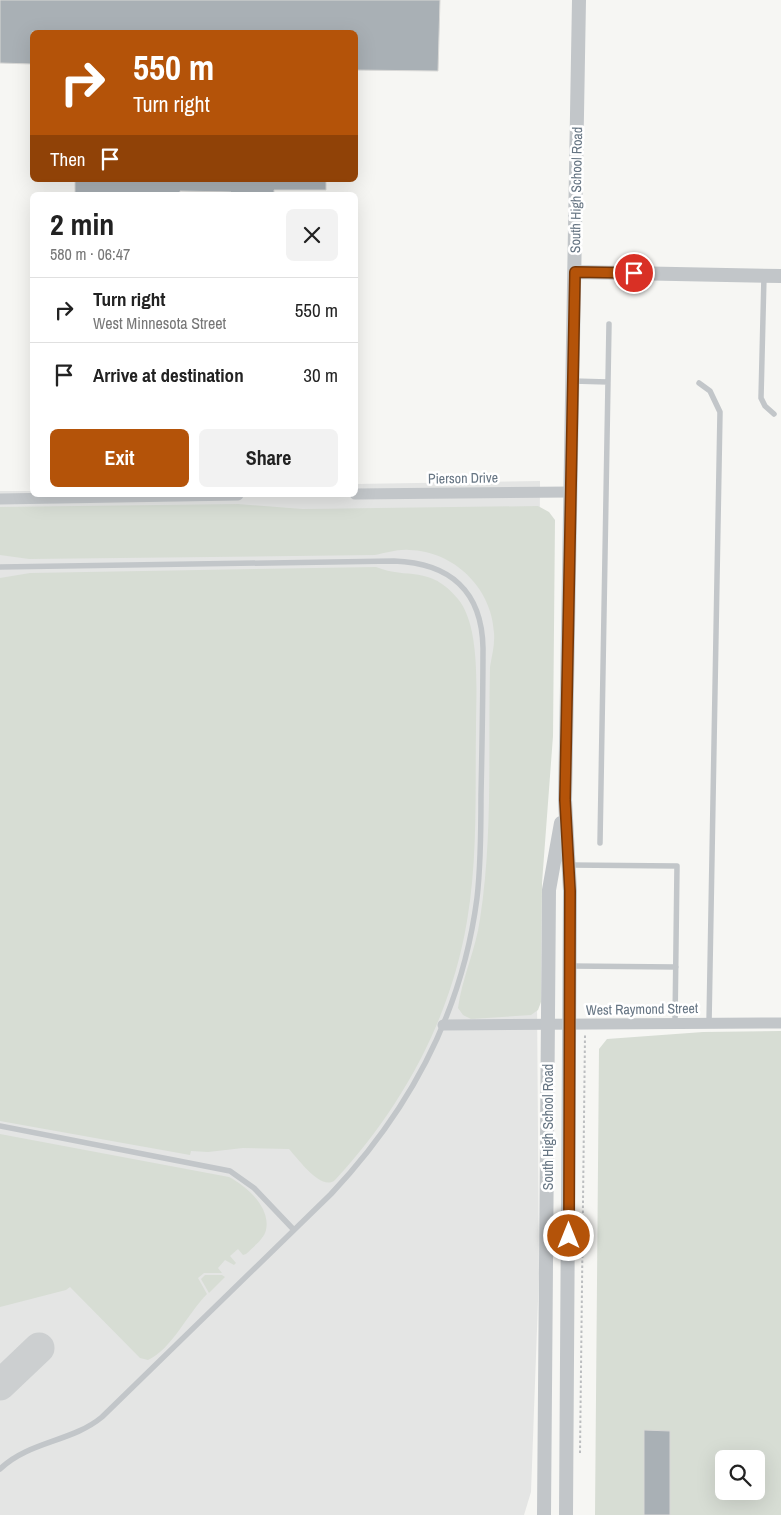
<!DOCTYPE html>
<html lang="en">
<head>
<meta charset="utf-8">
<style>
  body { margin:0; font-family:"Archivo Narrow",sans-serif; background:#f2f2f2; color:#222; height:100vh; display:flex; flex-direction:column; font-size:19px; white-space:nowrap }
  * { box-sizing:border-box; margin:0 }
  p { font-size:16px; color:#767676 }
  .icon { flex:none; width:28px; height:28px; fill:none; stroke:currentColor; stroke-width:2; stroke-linecap:round; stroke-linejoin:round }
  .map { position:relative; flex:1; overflow:hidden }
  .sheet { position:absolute; left:30px; top:192px; width:328px; height:305px; display:flex; flex-direction:column; background:#fff; border-radius:8px; box-shadow:0 5px 20px #0002 }
  .sheet>* { flex:none }
  .banner { position:absolute; left:30px; top:30px; width:328px; height:152px; border-radius:8px; box-shadow:0 5px 20px #0002; background:#b45309; color:#fff; overflow:hidden }
  .fabs { position:absolute; left:715px; top:1450px; display:grid; gap:10px }
  .fabs a { display:grid; place-items:center; width:50px; height:50px; border-radius:8px; background:#fff; box-shadow:0 5px 20px #0002; font-size:25px }
  .pin { position:absolute; display:grid; place-items:center; width:42px; height:42px; color:#fff; margin:-21px; border:2px solid #fff; border-radius:50%; box-shadow:0 1px 5px #0007 }
  .me { position:absolute; width:55px; margin:-28px; rotate:0deg; stroke-linejoin:round; filter:drop-shadow(0 0 4px #0008) }
  .turn { display:flex; align-items:center; gap:18px; height:105px; padding:0 20px; font-size:22px }
  .turn .icon { width:65px; height:65px; stroke-width:2.5 }
  .turn b { display:block; font-size:35px; line-height:42px }
  .then { display:flex; align-items:center; height:48px; padding:0 20px; background:#0003; gap:10px; font-size:19px }
  .round { display:grid; place-items:center; flex:none; width:52px; height:52px; border-radius:8px; background:#f2f2f2 }
  .head { display:flex; align-items:center; justify-content:space-between; height:85px; padding:0 20px }
  h1 { font-size:30px; font-weight:700; line-height:38px }
  .cta { display:flex; gap:10px; margin-top:auto; padding:10px 20px }
  .cta a { flex:1; height:58px; border-radius:8px; background:#b45309; color:#fff; font-size:20px; font-weight:700; line-height:58px; text-align:center }
  .cta a+a { background:#f2f2f2; color:#222 }
  ul { padding:0; list-style:none }
  li { display:flex; align-items:center; gap:15px; height:65px; padding:0 20px; border-top:1px solid #e0e0e0 }
  li div { flex:1 }
  li b { display:block; font-size:19px }
  li em { font-style:normal }
  .map>svg:first-child { display:block }
  .built { fill:#e4e5e4 }
  .green { fill:#d7ddd4; fill-rule:evenodd }
  .lines { fill:none; stroke-linecap:round; stroke-linejoin:round }
  .taxiway { stroke:#cccfd0; stroke-width:31 }
  .building { fill:#a9b0b5; stroke:#d8d8d6 }
  .path { stroke:#bcbec0; stroke-width:2; stroke-dasharray:2.5 2.5; stroke-linecap:butt }
  .service { stroke:#c2c6c9; stroke-width:5.5 }
  .minor { stroke:#c2c6c9; stroke-width:11 }
  .tertiary { stroke:#c2c6c9; stroke-width:14 }
  .route-casing { stroke:#753606; stroke-width:12 }
  .route { stroke:#b45309; stroke-width:9 }
  .labels { text-anchor:middle; dominant-baseline:central; stroke-width:5; stroke-linejoin:round; paint-order:stroke }
  .street-label { font-size:14px; fill:#667583; stroke:#fff }
</style>
</head>
<body>
<div class="map">
<svg width="781" height="1515" viewBox="0 0 781 1515">
  <rect width="100%" height="100%" fill="#f6f6f3"/>
  <!-- built -->
  <path class="built" d="M540 481 537 997 539 1274 531 1492 524 1515H0V491H32V495H355V484Z"/>
  <!-- green -->
  <path class="green" d="M238 504 303 509 538 506 549 512 555 520 553 736 542 883 541 1002 538 1010 531 1015 471 1019 463 1015 458 1008C462 978 476 949 480 919 493 836 488 750 490 667 492 655 495 644 494 633 492 588 454 551 409 550 398 549 386 553 375 555L29 559 0 555V507Z
    M376 567C408 580 429 564 458 599 481 627 476 692 476 728 475 792 478 857 467 921 451 1018 402 1108 335 1180 322 1192 298 1159 289 1149L243 1148 208 1152 191 1151 190 1155 0 1121V578L30 573Z
    M781 1031V1515H595L599 1049 607 1039 703 1032ZM724 1459H756V1491H724Z
    M0 1134 229 1177C246 1186 271 1207 266 1230 264 1239 253 1247 246 1254L243 1255 238 1249 230 1256 236 1263 234 1265 225 1260 218 1268 222 1273H204L198 1278 207 1294C188 1313 171 1350 148 1360L140 1358 70 1287 66 1290 0 1307Z
    M205 1275H222L225 1277 209 1293 201 1279Z"/>
  <g class="lines">
    <!-- taxiway -->
    <path class="taxiway" d="M0 1385 39 1348"/>
  </g>
  <!-- building -->
  <path class="building" d="M0 0H440L438 71 355 70V32H32V64L0 63Z
    M75 180H326V190H274V195H231V192L180 191V195H75Z
    M644 1430 670 1431V1515H644Z"/>
  <g class="lines">
    <!-- path -->
    <path class="path" d="M580 1453 585 1035"/>
    <!-- service -->
    <path class="service" d="M764 276 761 398 765 406 774 414
      M573 381 608 382
      M699 383 710 391 720 412 709 1023
      M0 567 394 561C450 563 482 591 483 648 483 698 482 747 481 796 481 830 481 864 477 898 462 1014 410 1110 331 1194L102 1417C72 1442 29 1441 0 1469
      M600 843 609 324
      M569 865 677 866 675 1024
      M570 966 676 967
      M0 1126 230 1171 254 1188 294 1230"/>
    <!-- minor -->
    <path class="minor" d="M355 494 571 492
      M0 499 238 495
      M443 1025 781 1023"/>
    <!-- tertiary -->
    <path class="tertiary" d="M575 272 781 276
      M544 1515 549 890 561 823
      M566 1515 570 891 565 800 579 0"/>
  </g>
  <g class="lines">
    <defs>
      <path id="route" d="M569 1236 570 891 565 800 575 272 634 273"/>
    </defs>
    <!-- route casing -->
    <use href="#route" class="route-casing"/>
    <!-- route -->
    <use href="#route" class="route"/>
  </g>
  <g class="labels">
    <!-- street labels -->
    <g class="street-label">
      <text transform="translate(576 190) rotate(-89)">South High School Road</text>
      <text transform="translate(463 478) rotate(-1)">Pierson Drive</text>
      <text transform="translate(642 1009) rotate(-1)">West Raymond Street</text>
      <text transform="translate(548 1127) rotate(-90)">South High School Road</text>
    </g>
  </g>
</svg>
<div class="fabs">
<a><svg class="icon" aria-label="search" viewBox="0 0 24 24"><circle cx="10" cy="10" r="6"/><path d="M15 15l6 6"/></svg></a>
</div>
<div class="pin" style="left:634px;top:273px;background:#d93025"><svg class="icon" aria-label="arrive" viewBox="0 0 24 24"><path d="M6 21V4h12l-3 4 3 4H6"/></svg></div>
<svg class="me" style="left:569px;top:1236px" viewBox="-20 -20 40 40"><circle r="17" fill="#b45309" stroke="#fff" stroke-width="3"/><path d="M0-11L8 9 0 5-8 9z" fill="#fff"/></svg>
<div class="banner">
<div class="turn"><svg class="icon" aria-label="right" viewBox="0 0 24 24"><path d="M7 20v-9h11M14 6l5 5-5 5"/></svg><div><b>550 m</b>Turn right</div></div>
<div class="then">Then<svg class="icon" aria-label="arrive" viewBox="0 0 24 24"><path d="M6 21V4h12l-3 4 3 4H6"/></svg></div>
</div>
<section class="sheet">
<div class="head"><div><h1>2 min</h1><p>580 m · 06:47</p></div><a class="round"><svg class="icon" aria-label="close" viewBox="0 0 24 24"><path d="M6 6l12 12M18 6L6 18"/></svg></a></div>
<ul>
<li><svg class="icon" aria-label="right" viewBox="0 0 24 24"><path d="M7 20v-9h11M14 6l5 5-5 5"/></svg><div><b>Turn right</b><p>West Minnesota Street</p></div><em>550 m</em></li>
<li><svg class="icon" aria-label="arrive" viewBox="0 0 24 24"><path d="M6 21V4h12l-3 4 3 4H6"/></svg><div><b>Arrive at destination</b></div><em>30 m</em></li>
</ul>
<div class="cta"><a>Exit</a><a>Share</a></div>
</section>
</div>
</body>
</html>
